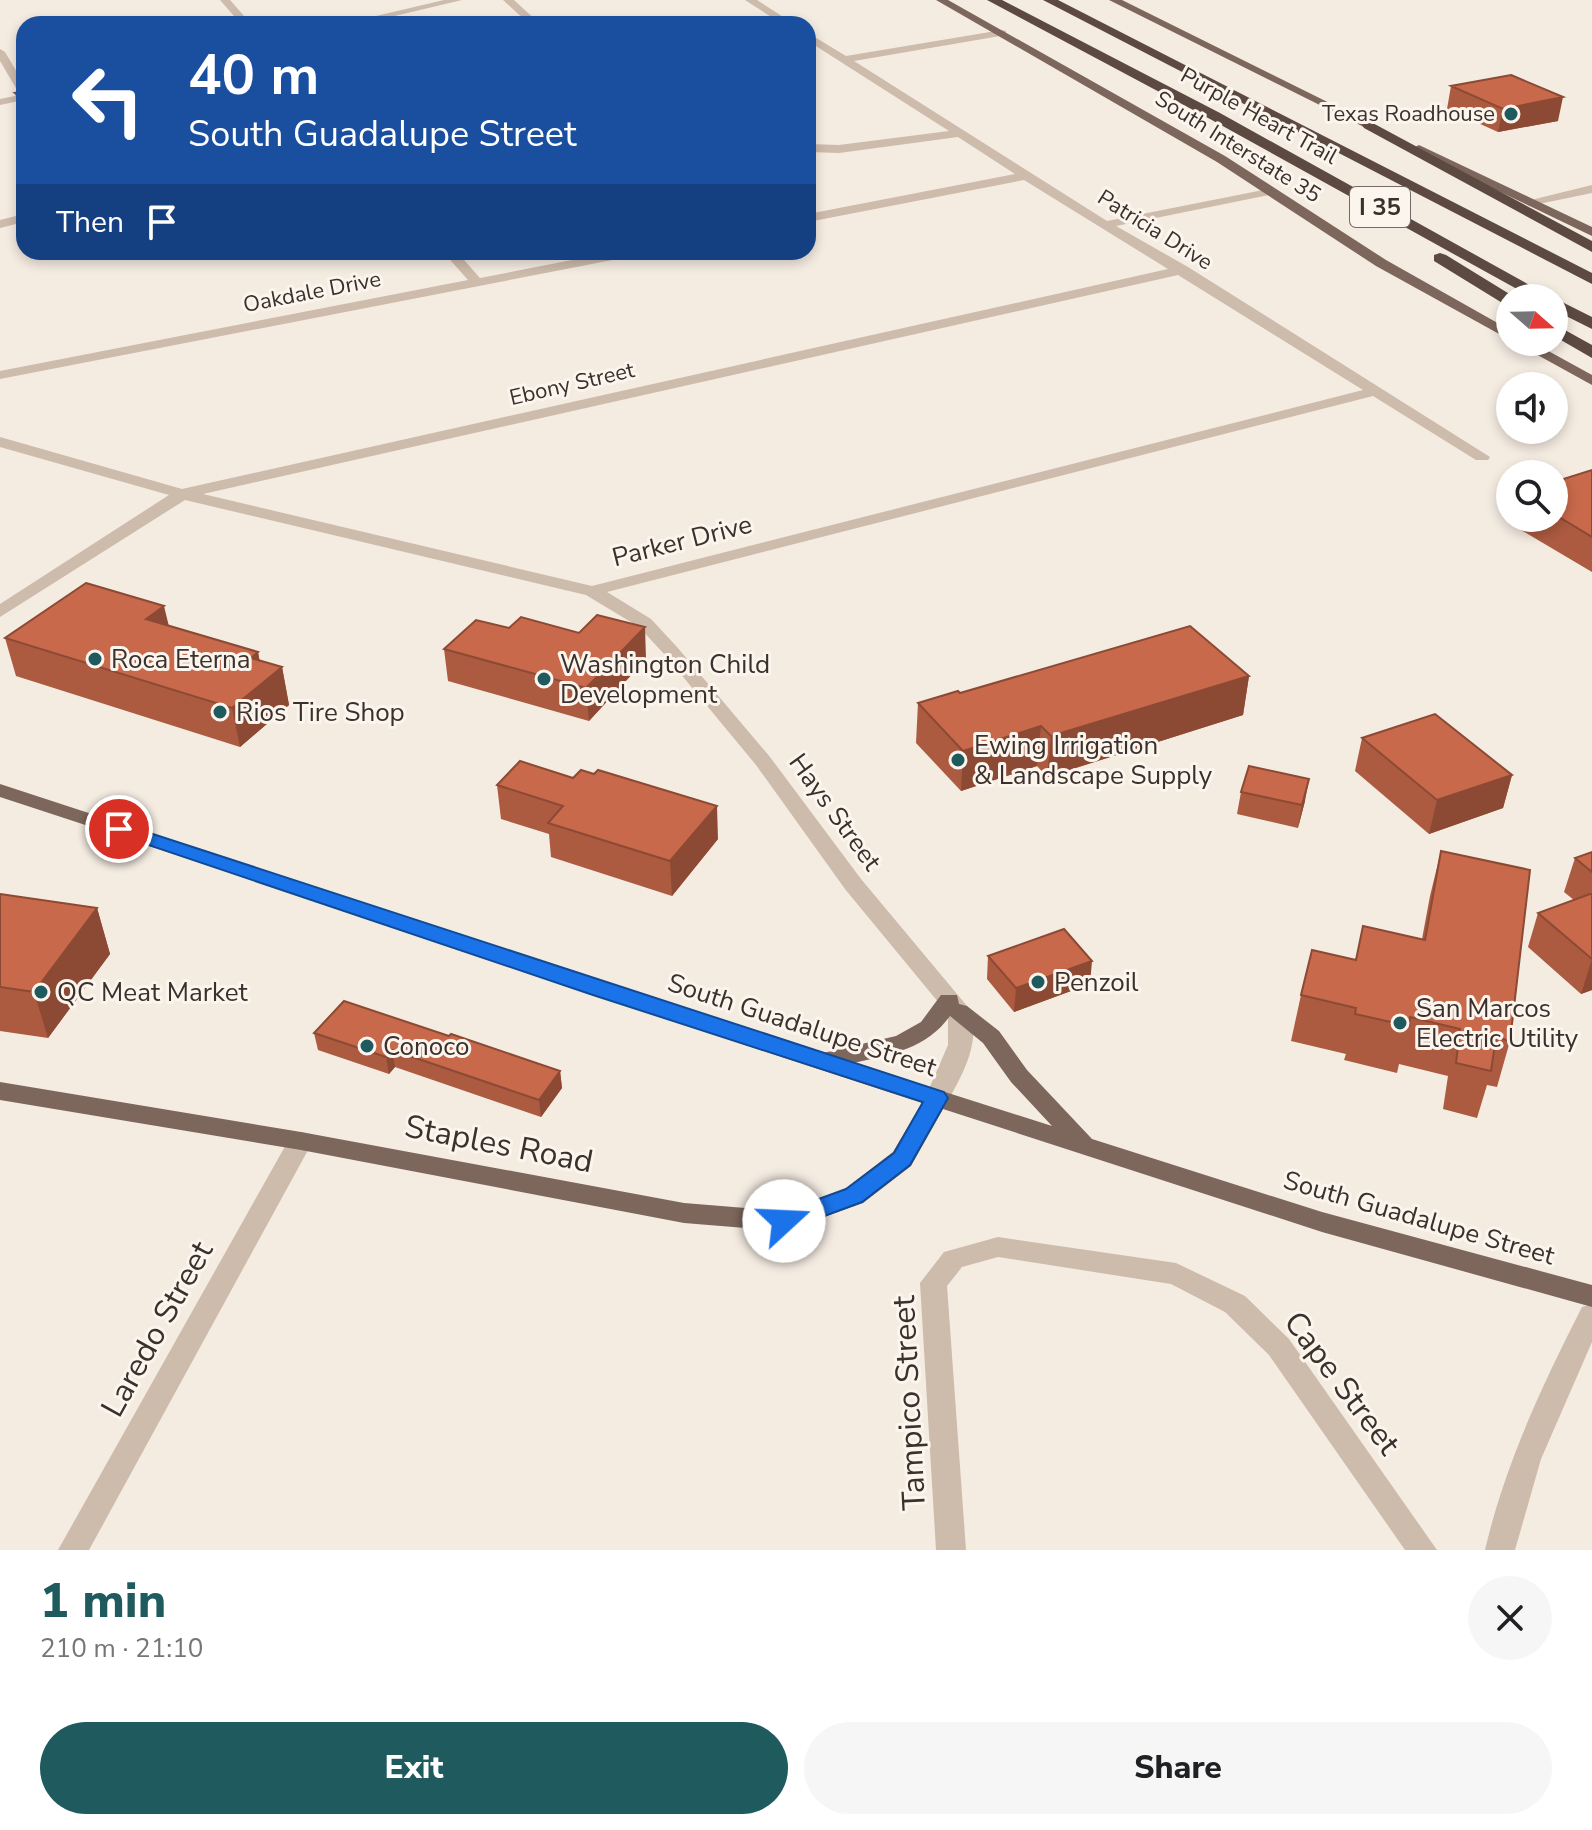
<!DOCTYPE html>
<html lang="en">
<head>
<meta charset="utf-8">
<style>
  body { margin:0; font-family:"Nunito Sans",sans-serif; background:#f6f6f6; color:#202124; height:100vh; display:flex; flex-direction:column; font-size:30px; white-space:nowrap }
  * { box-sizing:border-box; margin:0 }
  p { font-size:26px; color:#757577 }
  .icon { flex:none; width:44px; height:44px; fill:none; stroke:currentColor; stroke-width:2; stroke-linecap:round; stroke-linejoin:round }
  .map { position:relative; height:1550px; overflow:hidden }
  .details { display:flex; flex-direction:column; background:#fff; flex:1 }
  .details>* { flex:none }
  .guide { position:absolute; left:16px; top:16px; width:800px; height:244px; border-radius:24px; box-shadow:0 4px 12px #0003; background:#1a4fa0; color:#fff; overflow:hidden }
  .needle { width:52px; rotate:110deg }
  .controls { position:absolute; left:1496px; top:284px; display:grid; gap:16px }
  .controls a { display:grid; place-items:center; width:72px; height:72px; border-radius:50%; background:#fff; box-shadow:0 4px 12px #0003; font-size:40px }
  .pin { position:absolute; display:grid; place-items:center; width:68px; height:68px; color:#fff; margin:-34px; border:4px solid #fff; border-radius:50%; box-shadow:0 2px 8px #0007 }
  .me { position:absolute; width:88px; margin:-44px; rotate:70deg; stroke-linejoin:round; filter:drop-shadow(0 0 6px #0008) }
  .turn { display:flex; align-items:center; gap:28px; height:168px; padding:0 40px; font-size:36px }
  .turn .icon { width:104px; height:104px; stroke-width:2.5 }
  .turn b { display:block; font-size:56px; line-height:68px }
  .then { display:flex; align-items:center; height:76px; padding:0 40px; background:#0003; gap:16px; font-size:30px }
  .round { display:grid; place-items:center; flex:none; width:84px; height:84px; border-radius:42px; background:#f6f6f6 }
  .headline { display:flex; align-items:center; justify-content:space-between; height:136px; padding:0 40px }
  h1 { font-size:48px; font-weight:800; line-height:60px; color:#1f5a5e }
  .cta { display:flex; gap:16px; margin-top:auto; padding:16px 40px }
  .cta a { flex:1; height:92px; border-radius:48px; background:#1f5a5e; color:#fff; font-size:32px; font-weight:800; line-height:92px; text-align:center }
  .cta a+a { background:#f6f6f6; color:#202124 }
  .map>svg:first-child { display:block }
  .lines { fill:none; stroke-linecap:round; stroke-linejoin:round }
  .minor { fill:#cdbbac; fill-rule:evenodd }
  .major { fill:#7d675c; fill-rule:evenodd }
  .highway { fill:#5c4a42; fill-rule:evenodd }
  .wall { fill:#ac5a40 }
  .shaded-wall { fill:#8c4a34 }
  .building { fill:#c8694b; stroke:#8c4a34; stroke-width:2 }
  .route { fill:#1a73e8; stroke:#114b97; stroke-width:2 }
  .poi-dot { fill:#1f5a5e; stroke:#fbf5ee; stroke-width:3 }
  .labels { text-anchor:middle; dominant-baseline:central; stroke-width:6; stroke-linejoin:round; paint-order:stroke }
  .far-poi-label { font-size:22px; fill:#3b302b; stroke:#fbf5ee; text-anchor:end }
  .far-street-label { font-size:22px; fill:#3b302b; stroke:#fbf5ee }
  .shield { fill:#fbf5ee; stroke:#756b66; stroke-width:2 }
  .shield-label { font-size:24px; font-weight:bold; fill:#3b302b }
  .street-label { font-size:26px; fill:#3b302b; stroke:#fbf5ee }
  .poi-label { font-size:26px; fill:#3b302b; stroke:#fbf5ee; text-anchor:start }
  .near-street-label { font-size:32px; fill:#3b302b; stroke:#fbf5ee }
</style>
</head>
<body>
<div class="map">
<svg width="1592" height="1550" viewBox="0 0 1592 1550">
  <rect width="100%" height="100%" fill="#f4ebe1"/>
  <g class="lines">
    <!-- minor -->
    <path class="minor" d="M220 0H230L251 24H241Z
      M444 0H462L361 24H342Z
      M503 0H514L540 24H529Z
      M745 0H757L794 24H782Z
      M1002 30 1006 31V35L854 61 1107 221 1273 188 1275 191 1269 195 1116 226 1188 267 1490 457 1488 460H1476L1373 396 607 592 651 619 677 647 770 757 861 879 967 1006C985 1037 961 1078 946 1104L937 1107 928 1104 925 1098 948 1045V1014L845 889 756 765 665 655 639 627 586 595 185 500 0 617V604L169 495 0 447V437L182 489 1168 269 1024 180 808 222V214L1015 174 958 137 839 153 808 152V144L839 145 949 131 808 41V33L846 56ZM1178 275 1363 390 592 586 203 494Z
      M0 49 5 52 24 84V100L0 105V99L20 95 0 61Z
      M1592 185V193L1529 206 1523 202Z
      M24 214V222L0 228V220Z
      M443 252H457L480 278 613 252H640L633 256 0 379V371L468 280Z
      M301 1132 310 1134 313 1141 89 1550H58L292 1134Z
      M998 1237 1176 1263 1245 1296 1289 1339 1437 1550H1405L1269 1355 1225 1312 1171 1284 998 1257 962 1267 947 1286 966 1550H936L920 1283 944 1252Z
      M1592 1304V1342L1541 1459 1515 1550H1485C1505 1464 1542 1386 1582 1307Z"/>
    <!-- major -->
    <path class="major" d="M936 0H948L1225 156 1386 260 1510 330V340L1376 266 1217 162Z
      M1109 0H1122L1396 136 1386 138Z
      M1419 145 1592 227V236L1415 151V147Z
      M1514 342H1532L1592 375V385Z
      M0 784 823 1053 896 1036 921 1022 941 995H957L959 1004 967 1006 999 1031 1027 1070 1092 1139 1322 1212 1592 1285V1307L1322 1232 943 1109 911 1166 863 1203 784 1231 684 1223 301 1150 0 1100V1082L301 1132 684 1203 783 1211 845 1189 893 1152 922 1103C614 1003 308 897 0 797ZM950 1016 983 1043 1011 1082 1052 1126 854 1063C892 1054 926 1049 950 1016Z"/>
    <!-- highway -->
    <path class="highway" d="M987 0H1002L1220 113 1553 298H1533L1210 119Z
      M1043 0H1058L1592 273V284Z
      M1369 121 1592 241V252L1364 128 1362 125Z
      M1440 253 1446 255 1516 298H1510V306L1504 304 1434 261V255Z
      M1554 298 1592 317V329L1554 310Z
      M1554 324 1592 345V358L1554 336Z"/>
  </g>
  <!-- wall -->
  <path class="wall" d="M1451 86 1558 121 1498 132 1447 109Z
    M24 91V118L21 116 15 93Z
    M1592 470V572L1511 524 1513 518H1554V482Z
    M169 626 258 652 259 660 282 667 289 705 240 747 16 676 5 638Z
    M509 628 646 659 589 721 448 681 444 649Z
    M1249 676 1243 715 1047 777 1037 766 961 791 916 743 918 703 960 693Z
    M1362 738 1512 775 1503 808 1429 834 1355 771Z
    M497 785 718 839 672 896 551 857 549 834 501 819Z
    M1241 792 1305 801 1298 828 1237 814Z
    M1441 851 1510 1041 1497 1087 1487 1085 1477 1118 1443 1109 1448 1076 1399 1064 1397 1073 1344 1060 1346 1054 1291 1041 1301 995 1355 960 1422 939 1430 896Z
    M1592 852V990L1581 994 1528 947 1538 913 1574 900 1564 892 1575 858Z
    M0 894 97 908 110 954 48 1038 0 1031Z
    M988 956 1090 984 1014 1012 987 979Z
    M314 1033 449 1036 560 1071 562 1088 541 1117 395 1067 389 1074 318 1050Z"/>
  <!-- shaded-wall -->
  <path class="shaded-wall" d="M1563 97 1558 121 1498 132 1503 109Z
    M164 606 173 643 146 619Z
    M645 627 646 659 589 721 586 688Z
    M258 652 264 683 282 667 289 705 240 747 232 708 251 658Z
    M1249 676 1243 715 1047 777 1051 736Z
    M1041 726 1037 766 961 791 963 751Z
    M1512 775 1503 808 1429 834 1437 800Z
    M1309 779 1305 801 1298 828 1302 805Z
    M717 806 718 839 672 896 670 861Z
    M97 908 110 954 48 1038 34 992Z
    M1592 959V990L1581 994Z
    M1092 961 1090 984 1014 1012 1016 988Z
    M392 1050 395 1067 389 1074 386 1057Z
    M560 1071 562 1088 541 1117 539 1100Z"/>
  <!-- building -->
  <path class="building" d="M1511 75 1563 97 1503 109 1451 86Z
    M24 91V98L15 93Z
    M1592 470V537L1554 514V482Z
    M86 583 164 606 146 619 258 652 251 658 282 667 232 708 5 638Z
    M597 615 645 627 586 688 444 649 476 620 509 628 521 617 579 633Z
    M1190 626 1249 676 1051 736 1041 726 963 751 918 703 958 691 960 693Z
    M1435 714 1512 775 1437 800 1362 738Z
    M520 761 573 778 581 770 594 774 598 770 717 806 670 861 548 823 563 806 497 785Z
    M1249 766 1309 779 1302 805 1241 792Z
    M1441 851 1530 870 1510 1041 1496 1037 1491 1071 1456 1063 1460 1029 1410 1017 1409 1026 1355 1014 1356 1008 1301 995 1312 950 1356 960 1363 926 1425 940Z
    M1592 852V872L1575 858Z
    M0 894 97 908 34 992 0 987Z
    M1590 894H1592V959L1538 913Z
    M1064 929 1092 961 1016 988 988 956Z
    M344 1001 449 1036 451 1034 560 1071 539 1100 392 1050 386 1057 314 1033Z"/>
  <!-- route -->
  <path class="route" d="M119 823 944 1092 948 1098 910 1165 862 1202 784 1231 775 1228 772 1221 775 1215 846 1189 894 1153 923 1102 593 995 113 833 110 829Z"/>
  <!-- markers -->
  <g class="poi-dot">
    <circle cx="1511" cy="114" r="8"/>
    <circle cx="95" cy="659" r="8"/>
    <circle cx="544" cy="679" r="8"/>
    <circle cx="220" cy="712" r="8"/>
    <circle cx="958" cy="760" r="8"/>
    <circle cx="1038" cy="982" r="8"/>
    <circle cx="41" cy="992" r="8"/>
    <circle cx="1400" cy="1023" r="8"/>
    <circle cx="367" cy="1046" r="8"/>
  </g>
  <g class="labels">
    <!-- far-poi labels -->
    <g class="far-poi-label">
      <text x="1495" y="114">Texas Roadhouse</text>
    </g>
    <!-- far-street labels -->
    <g class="far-street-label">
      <text transform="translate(1259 116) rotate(29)">Purple Heart Trail</text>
      <text transform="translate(1238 147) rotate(32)">South Interstate 35</text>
      <text transform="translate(1155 230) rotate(32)">Patricia Drive</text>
      <text transform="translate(312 292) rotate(-11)">Oakdale Drive</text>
      <text transform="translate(572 384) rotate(-13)">Ebony Street</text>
    </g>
    <!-- shield labels -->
    <rect class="shield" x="1350" y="187" width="60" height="40" rx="6"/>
    <g class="shield-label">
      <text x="1380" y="207">I 35</text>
    </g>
    <!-- street labels -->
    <g class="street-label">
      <text transform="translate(682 541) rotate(-14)">Parker Drive</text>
      <text transform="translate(835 812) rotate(54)">Hays Street</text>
      <text transform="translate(802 1025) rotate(18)">South Guadalupe Street</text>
      <text transform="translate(1419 1218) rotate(16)">South Guadalupe Street</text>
    </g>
    <!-- poi labels -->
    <g class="poi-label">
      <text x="111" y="659">Roca Eterna</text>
      <text x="560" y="664">Washington Child<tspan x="560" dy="30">Development</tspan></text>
      <text x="236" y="712">Rios Tire Shop</text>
      <text x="974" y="745">Ewing Irrigation<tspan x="974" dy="30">&amp; Landscape Supply</tspan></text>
      <text x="1054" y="982">Penzoil</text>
      <text x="57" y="992">QC Meat Market</text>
      <text x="1416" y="1008">San Marcos<tspan x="1416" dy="30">Electric Utility</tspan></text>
      <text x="383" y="1046">Conoco</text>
    </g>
    <!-- near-street labels -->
    <g class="near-street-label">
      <text transform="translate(499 1144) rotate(11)">Staples Road</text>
      <text transform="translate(157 1329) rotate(-61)">Laredo Street</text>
      <text transform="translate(1342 1383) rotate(53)">Cape Street</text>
      <text transform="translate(909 1403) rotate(-93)">Tampico Street</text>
    </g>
  </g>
</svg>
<div class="controls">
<a><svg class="needle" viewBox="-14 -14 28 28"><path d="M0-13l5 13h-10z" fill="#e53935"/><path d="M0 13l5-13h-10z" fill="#757577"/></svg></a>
<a><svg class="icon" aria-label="sound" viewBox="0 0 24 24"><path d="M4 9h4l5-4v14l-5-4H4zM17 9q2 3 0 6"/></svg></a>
<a><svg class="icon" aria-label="search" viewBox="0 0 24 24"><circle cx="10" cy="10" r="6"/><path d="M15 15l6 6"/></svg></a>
</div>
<div class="pin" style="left:119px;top:829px;background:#d93025"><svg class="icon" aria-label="arrive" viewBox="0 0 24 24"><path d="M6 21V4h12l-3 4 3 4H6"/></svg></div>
<svg class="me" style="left:784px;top:1221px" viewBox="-20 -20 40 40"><circle r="19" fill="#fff"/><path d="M0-13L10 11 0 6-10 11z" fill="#1a73e8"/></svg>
<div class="guide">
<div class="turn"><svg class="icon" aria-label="left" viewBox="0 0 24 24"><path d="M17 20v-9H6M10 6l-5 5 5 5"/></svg><div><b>40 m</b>South Guadalupe Street</div></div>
<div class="then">Then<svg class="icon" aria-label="arrive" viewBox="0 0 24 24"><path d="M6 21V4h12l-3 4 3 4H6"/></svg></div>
</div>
</div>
<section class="details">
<div class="headline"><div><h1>1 min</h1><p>210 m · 21:10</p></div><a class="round"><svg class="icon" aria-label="close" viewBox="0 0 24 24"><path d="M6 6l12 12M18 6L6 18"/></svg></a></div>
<div class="cta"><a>Exit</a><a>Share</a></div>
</section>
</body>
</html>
